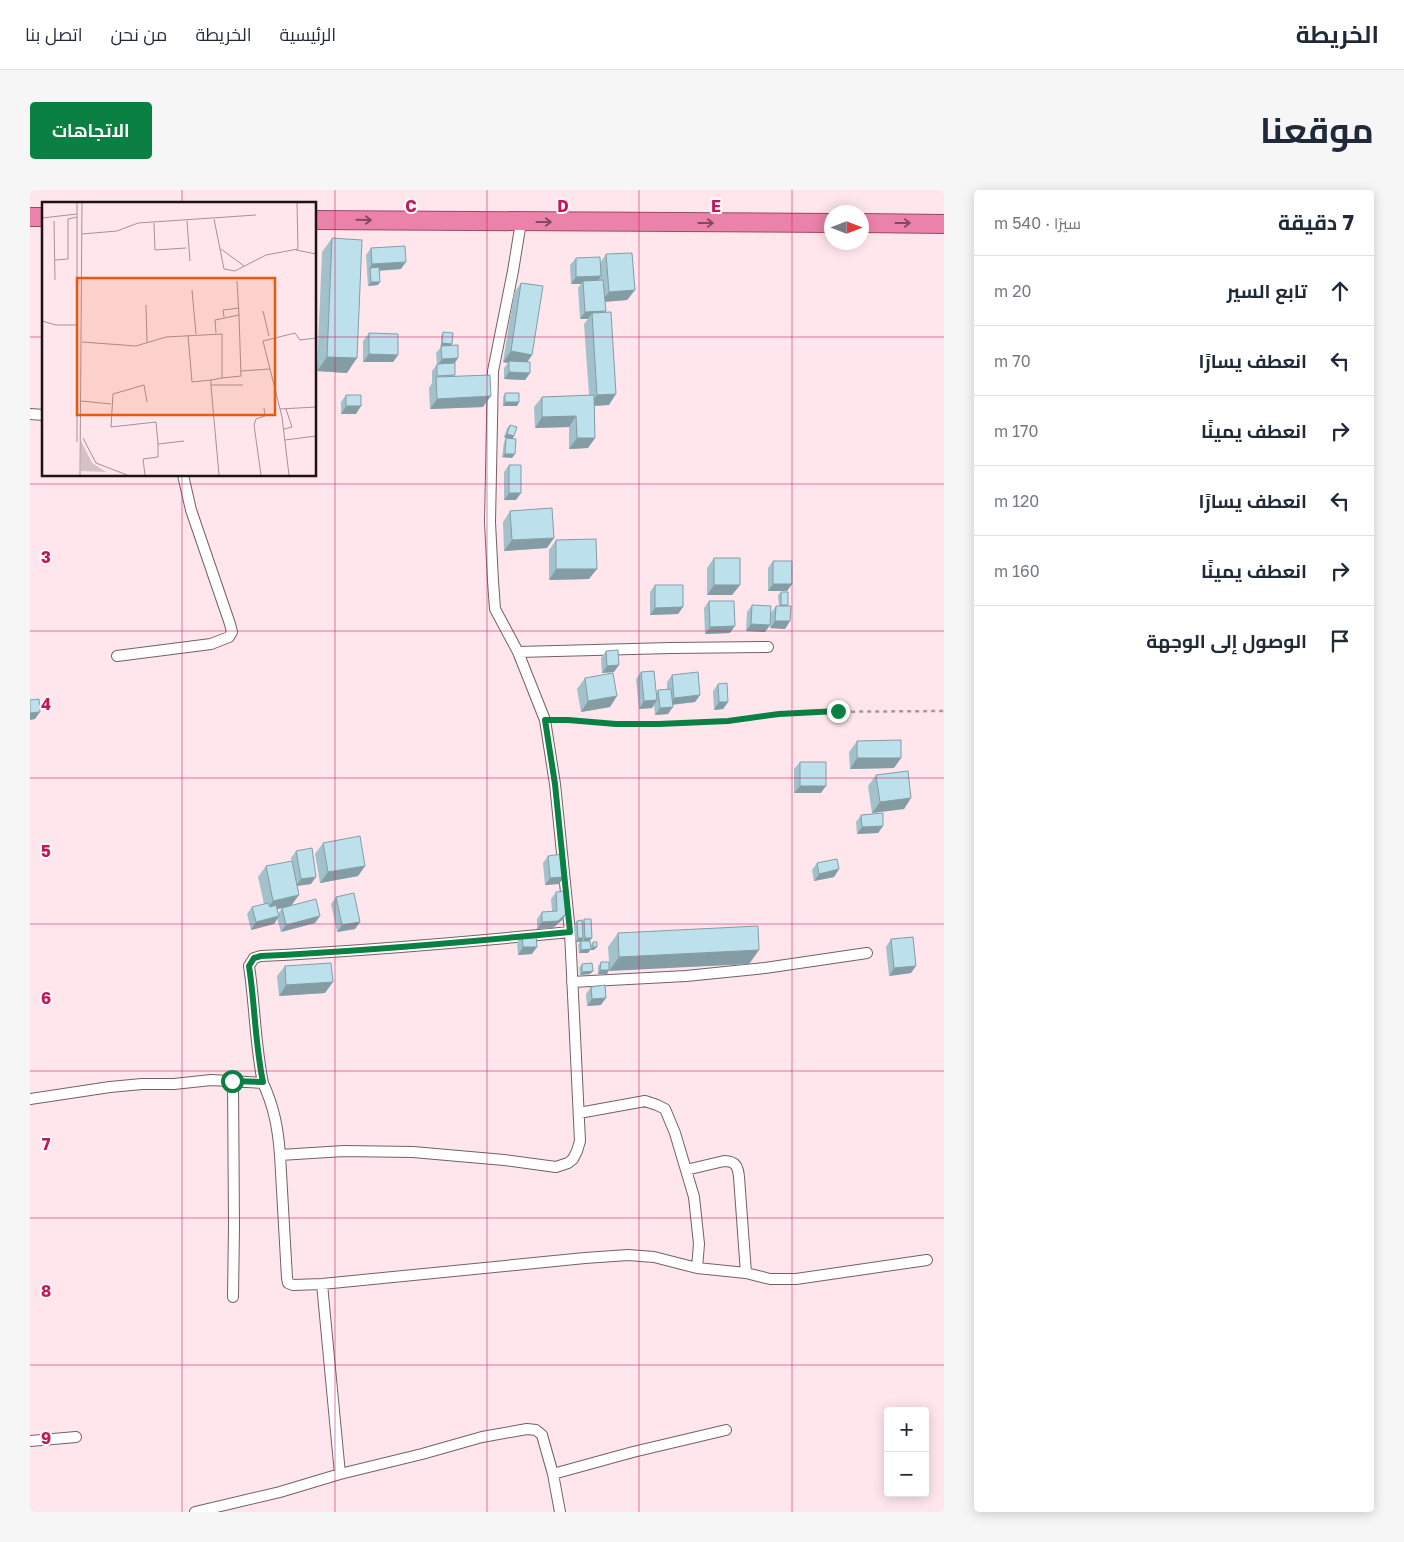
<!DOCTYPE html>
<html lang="ar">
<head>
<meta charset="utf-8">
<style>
  :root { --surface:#fff; --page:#f6f6f7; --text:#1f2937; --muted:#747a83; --line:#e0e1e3; --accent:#0b8043 }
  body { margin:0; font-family:"Golos Text",Cairo,sans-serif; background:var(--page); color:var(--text); direction:rtl }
  .controls { position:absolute; right:15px; bottom:15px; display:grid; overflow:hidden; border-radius:5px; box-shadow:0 2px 12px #0003 }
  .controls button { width:45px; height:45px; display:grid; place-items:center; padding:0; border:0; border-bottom:1px solid var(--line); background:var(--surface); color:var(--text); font:25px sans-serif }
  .compass { position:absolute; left:794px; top:15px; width:45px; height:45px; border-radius:50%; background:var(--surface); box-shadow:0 2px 12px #0003; rotate:90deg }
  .stop { position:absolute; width:15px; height:15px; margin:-11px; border:4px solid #0b8043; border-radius:50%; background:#fff }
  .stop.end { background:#0b8043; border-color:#fff; box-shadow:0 1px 5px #0008 }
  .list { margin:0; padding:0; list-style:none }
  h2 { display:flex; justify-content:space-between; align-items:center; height:65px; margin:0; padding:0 20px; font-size:21px }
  h2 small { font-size:16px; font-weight:400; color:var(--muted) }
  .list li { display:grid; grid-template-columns:32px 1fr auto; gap:15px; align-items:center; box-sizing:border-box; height:70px; padding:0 20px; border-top:1px solid var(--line) }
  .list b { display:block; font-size:19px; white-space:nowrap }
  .list em { font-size:16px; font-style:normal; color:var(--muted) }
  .icon { flex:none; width:28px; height:28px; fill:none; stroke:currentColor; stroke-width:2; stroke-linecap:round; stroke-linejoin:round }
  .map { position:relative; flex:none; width:914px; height:1322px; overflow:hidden; direction:ltr; border-radius:5px }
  header { display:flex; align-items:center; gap:30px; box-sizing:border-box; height:70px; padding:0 25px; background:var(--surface); border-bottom:1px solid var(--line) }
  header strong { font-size:24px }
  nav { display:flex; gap:28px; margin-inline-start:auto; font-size:18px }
  .intro { display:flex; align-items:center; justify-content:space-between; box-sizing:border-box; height:120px; padding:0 30px }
  h1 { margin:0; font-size:35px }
  .button { padding:12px 22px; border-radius:5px; background:var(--accent); color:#fff; font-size:18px; font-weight:700 }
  main { display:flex; gap:30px; padding:0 30px }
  aside { flex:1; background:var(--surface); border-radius:5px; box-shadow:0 2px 12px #0003 }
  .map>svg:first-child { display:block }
</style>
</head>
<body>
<header>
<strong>الخريطة</strong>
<nav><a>الرئيسية</a><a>الخريطة</a><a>من نحن</a><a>اتصل بنا</a></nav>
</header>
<div class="intro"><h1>موقعنا</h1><a class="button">الاتجاهات</a></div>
<main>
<aside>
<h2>7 دقيقة<small>سيرًا · 540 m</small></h2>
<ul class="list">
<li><svg class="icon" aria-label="ahead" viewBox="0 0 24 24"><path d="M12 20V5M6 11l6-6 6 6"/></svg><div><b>تابع السير</b></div><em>20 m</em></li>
<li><svg class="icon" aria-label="left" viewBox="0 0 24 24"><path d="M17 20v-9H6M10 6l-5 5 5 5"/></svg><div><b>انعطف يسارًا</b></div><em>70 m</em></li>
<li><svg class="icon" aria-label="right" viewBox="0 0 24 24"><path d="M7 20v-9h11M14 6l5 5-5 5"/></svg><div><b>انعطف يمينًا</b></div><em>170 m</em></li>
<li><svg class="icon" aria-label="left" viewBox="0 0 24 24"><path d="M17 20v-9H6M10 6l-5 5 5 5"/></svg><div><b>انعطف يسارًا</b></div><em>120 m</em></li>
<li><svg class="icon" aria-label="right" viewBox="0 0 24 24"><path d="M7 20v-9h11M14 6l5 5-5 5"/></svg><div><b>انعطف يمينًا</b></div><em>160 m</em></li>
<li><svg class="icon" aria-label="arrive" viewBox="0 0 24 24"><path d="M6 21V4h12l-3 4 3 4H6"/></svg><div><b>الوصول إلى الوجهة</b></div></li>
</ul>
</aside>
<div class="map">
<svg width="914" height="1322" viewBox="0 0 914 1322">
  <rect width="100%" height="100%" fill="#ffe6ed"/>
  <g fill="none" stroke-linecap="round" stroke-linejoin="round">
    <!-- minor casing -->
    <g stroke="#756066" stroke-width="12">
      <path id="minor" d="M0 224 14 225
        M488 462 640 458 738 457
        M87 466 181 454 199 447 202 442 200 434 161 320 153 285
        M542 792 656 786 735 778 837 763
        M203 891 204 1037 203 1107
        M233 893C225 854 225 815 219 776L224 768 231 766C334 761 437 752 540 742
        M0 909 80 897 112 894H144L181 890 233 893C244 917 248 938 250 965L314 961 383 962 474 970 526 977 538 973 543 969 547 961 550 951 540 742 525 594 515 530 488 462 465 419 463 391 460 332 463 181 483 81 491 32
        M250 965 257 1088 258 1093 263 1095 292 1094 555 1068 598 1065 624 1067 667 1078 669 1054 664 1007 645 943 635 919 627 915 615 911 549 923
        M656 980 694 971C706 971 708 977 709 987L716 1083
        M667 1078 716 1083 740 1089H766L897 1070
        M292 1094 310 1284
        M0 1251 46 1247
        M523 1284 603 1262 696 1240
        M165 1322 250 1302 310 1284 392 1264 452 1247 497 1239 506 1240 512 1245 523 1284 530 1322"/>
    </g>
    <!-- trunk casing -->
    <g stroke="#9e4768" stroke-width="20">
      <path id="trunk" d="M0 27H14
        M285 30 802 33
        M832 33 914 34"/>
    </g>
    <!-- path -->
    <path stroke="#a9979c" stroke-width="2.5" stroke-dasharray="4 4" stroke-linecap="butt" d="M526 530 586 534H629L698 531 749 523 775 522 914 521"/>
    <!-- minor -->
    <use href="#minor" stroke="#fff" stroke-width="10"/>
    <!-- trunk -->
    <use href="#trunk" stroke="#ea82aa" stroke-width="18"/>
  </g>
  <!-- wall -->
  <path fill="#a2c1cb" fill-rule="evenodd" d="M302 48 317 183 287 181 292 62Z
    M341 58 371 79 349 81 348 95 338 96 336 65Z
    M576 64 605 100 597 110 575 112 576 121 574 123 579 215 565 216V248L558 258 539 259V237L505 238 504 217 512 207 559 205 554 134 558 129H550L548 98 551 94H541L540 75 546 68 570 73Z
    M491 93 502 165 497 172 500 183 495 190 474 189V178L478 173 473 172 484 103Z
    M413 142 421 155 425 173V185L424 186 453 217 400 219 399 198 402 193V181L407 174 406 163 411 157V146Z
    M339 143 368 165 363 172H333V151Z
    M475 203 489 212 487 216H473V207Z
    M316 205 326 224H311V212Z
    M480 235 484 246 482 249V268L472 267 474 252 476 248 478 249 474 247 477 238Z
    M479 275 486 310H474V282Z
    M480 321 517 358 474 361 473 332Z
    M526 350 559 389 519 390V360Z
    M684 368 710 395 702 405H677V378Z
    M743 371 762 394 757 401H738V378Z
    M625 395 653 417 648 424 620 425V402Z
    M751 402 758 415 760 431 755 439 740 438 741 423 746 416H749L748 405Z
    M679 411 700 443 675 444 674 418Z
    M722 415 740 435 735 442 716 441 717 422Z
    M576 461 584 482 572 483 571 468Z
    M611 482 626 503 628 500 637 499V492L642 485 670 505 665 512 642 515 638 524 625 525 624 515 622 518 609 519 606 489Z
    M555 488 587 506 580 517 551 522 547 499Z
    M688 494 698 512 693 519 684 520 683 501Z
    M827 551 871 568 864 578 820 579 819 562Z
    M770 572 791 603H764V579Z
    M846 585 881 608 874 619 842 623 838 596Z
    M831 625 853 636 848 643 827 644 826 632Z
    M293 653 335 676 328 686 290 693 285 664Z
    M266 661 281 694 267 696 261 716 285 733 251 742 247 728 244 734 221 740 217 724 222 717 234 714 228 687 236 676H262L261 668ZM255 717 252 718 248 724 247 719Z
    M518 666 534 687 529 694 515 695 513 673Z
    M787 673 809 679 804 687 784 691 782 680Z
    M526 702 537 723 532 730 523 738 507 739V729L512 722 522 721 521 709Z
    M306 707 330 732 325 739 307 742 301 714Z
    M554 729 562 748 560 751 561 755 563 752 564 760H560L558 763H549L548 755 550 752H545L544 734 547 731 552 732Z
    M588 743 729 760 719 774 579 780 577 784H568V776L571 772H579L578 757Z
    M492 745 502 764 488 765 487 752Z
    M861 749 881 783 859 786 856 757Z
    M552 774 563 781 560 784 550 785 549 778Z
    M255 776 295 803 249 806 247 786Z
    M561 797 571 815 557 816 556 804Z"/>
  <!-- shaded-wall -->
  <path fill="#849da5" d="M376 72 371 79 340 81V78L337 82 342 74Z
    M571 86 566 93 553 91 551 94H541L546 87Z
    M341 92H350L348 95 338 96Z
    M605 100 597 110 571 112 579 102Z
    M576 121 570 128 562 123 558 129H550L555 122Z
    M412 153 422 154 420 158 411 156 410 157Z
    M481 161 502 165 495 175 479 171 478 173 473 172Z
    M339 164 368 165 363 172H333Z
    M297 167 327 168 317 183 287 181Z
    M428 168 423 176H407L412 169Z
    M479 182 500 183 495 190 474 189Z
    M586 204 579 215 559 216 567 205Z
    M461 206 453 217 400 219 407 209Z
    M475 212H489L487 216H473Z
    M316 216H331L326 224H311Z
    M546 226 539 237 505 238 512 227Z
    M477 244 484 246 482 250 474 247Z
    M547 248H565L558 258 539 259Z
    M475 264H485L482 268 472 267Z
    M479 303H491L486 310H474Z
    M524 348 517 358 474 361 482 350Z
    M526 379H567L559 389 519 390Z
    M743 394H762L757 401H738Z
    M684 395H710L702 405H677Z
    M653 417 648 424 620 425 625 418Z
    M745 431H760L755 439 740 438Z
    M721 434 740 435 735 442 716 441Z
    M705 436 700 443 675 444 680 437Z
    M589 475 584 482 572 483 577 476Z
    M670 505 665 512 639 515 644 508Z
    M587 506 580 517 551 522 558 511Z
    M627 510 622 518 609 519 614 511Z
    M689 512H698L693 519 684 520Z
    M643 517 638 524 625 525 630 518Z
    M10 522 5 529 0 530V523Z
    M827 568H871L864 578 820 579Z
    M770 596H796L791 603H764Z
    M881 608 874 619 842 623 850 612Z
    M853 636 848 643 827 644 832 637Z
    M335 676 328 686 290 693 298 682Z
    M809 679 804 687 784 691 789 684Z
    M286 687 281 694 266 696 271 689Z
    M534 687 529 694 515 695 520 688Z
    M269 705 261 716 235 722 243 711Z
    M537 723 532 730 523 738 507 739 512 732Z
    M249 726 244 734 221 740 226 732Z
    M290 726 285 733 251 742 256 735Z
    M330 732 325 739 307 742 312 735Z
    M548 748H553L551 752H545Z
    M555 748H562L559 751 552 752Z
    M493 757H507L502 764 488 765Z
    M563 757H567L564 760H560Z
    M561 759 558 763H549L551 760Z
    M729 760 719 774 579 781 589 767Z
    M886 776 881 783 859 786 864 778Z
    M570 780H579L577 784H568Z
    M563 781 560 784 550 785 552 782Z
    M303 792 295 803 249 806 256 795Z
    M576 808 571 815 557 816 562 809Z"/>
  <!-- building -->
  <path fill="#bce0ec" stroke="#849da5" d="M302 48 332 50 327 168 297 167Z
    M375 56 376 72 342 74 341 58Z
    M602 63 605 100 579 102 576 64Z
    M570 67 571 86 546 87V68Z
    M349 77 350 92H341L340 78Z
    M573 90 576 121 555 122 553 91Z
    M491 93 513 96 502 165 481 161Z
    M581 122 586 204 567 205 562 123Z
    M413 142 423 143 422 154 412 153Z
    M339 143 368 144V165L339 164Z
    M428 155V168L412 169 411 156Z
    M479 171 500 172V183L479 182Z
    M425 173V185L407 186V174Z
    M460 185 461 206 407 209 406 187Z
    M475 203H489V212H475Z
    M316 205H331V216H316Z
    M564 205 565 248H547L546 226 512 227V207Z
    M480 235 487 237 484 246 477 244Z
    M476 248 486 249 485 264H475Z
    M479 275H491V303H479Z
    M522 318 524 348 482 350 480 321Z
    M566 349 567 379H526V350Z
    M684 368H710V395H684Z
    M743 371H762V394H743Z
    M625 395H653V417L625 418Z
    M751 402H758V415H751Z
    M679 411H704L705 436 680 437Z
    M722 415 741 416 740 435 721 434Z
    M746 416H761L760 431H745Z
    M588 460 589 475 577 476 576 461Z
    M624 481 627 510 614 511 611 482Z
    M668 482 670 505 644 508 642 485Z
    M583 483 587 506 558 511 555 488Z
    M697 493 698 512H689L688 494Z
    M641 499 643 517 630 518 628 500Z
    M9 509 10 522 0 523V510Z
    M871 550V568H827V551Z
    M770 572H796V596H770Z
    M878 581 881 608 850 612 846 585Z
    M853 623V636L832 637 831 625Z
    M330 646 335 676 298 682 293 653Z
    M282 658 286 687 271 689 266 661Z
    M532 664 534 687 520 688 518 666Z
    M807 669 809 679 789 684 787 673Z
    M262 671 269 705 243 711 236 676Z
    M535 701 537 723 528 731 512 732V722L527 721 526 702Z
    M324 703 330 732 312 735 306 707Z
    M286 709 290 726 256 735 252 718Z
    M238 713 240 717 246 715 249 726 226 732 222 717Z
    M554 729H561L562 748H555Z
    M552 730 553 748H548L547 731Z
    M728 736 729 760 589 767 588 743Z
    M506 744 507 757H493L492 745Z
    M883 747 886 776 864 778 861 749Z
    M551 751H560L561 759 551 760Z
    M563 752H567V757H563Z
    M571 772H579V780H570Z
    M301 773 303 792 256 795 255 776Z
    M562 773 563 781 552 782V774Z
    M575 795 576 808 562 809 561 797Z"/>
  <!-- one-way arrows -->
  <defs><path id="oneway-shaft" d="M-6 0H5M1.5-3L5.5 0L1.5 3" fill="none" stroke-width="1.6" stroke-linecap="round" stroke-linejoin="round" transform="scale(1.25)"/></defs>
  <g stroke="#824a60">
    <use href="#oneway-shaft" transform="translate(334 30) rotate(1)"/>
    <use href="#oneway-shaft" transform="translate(514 32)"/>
    <use href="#oneway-shaft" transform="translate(676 33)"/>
    <use href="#oneway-shaft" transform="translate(873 33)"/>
  </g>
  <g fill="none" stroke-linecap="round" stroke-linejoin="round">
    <!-- route -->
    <path stroke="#0b8043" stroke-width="6" d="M202 891 233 892C225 854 225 815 219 776L224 768 231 766C334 761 437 752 540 742L525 594 515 530H538L586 534H629L698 531 749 524 808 521"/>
  </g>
  <!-- grid -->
  <path fill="none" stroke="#c2185b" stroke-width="1" stroke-opacity="0.55" d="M152 0V14M305 0V1322M457 0V1322M609 0V1322M762 0V1322M0 147H14M285 147H914M152 285V1322M0 294H914M0 441H914M0 588H914M0 734H914M0 881H914M0 1028H914M0 1175H914"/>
  <!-- overview -->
  <g transform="translate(12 12)">
    <rect width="274" height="274" fill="#ffe6ed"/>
    <path d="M39 239 50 261 64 270 39 269Z" fill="#d6c1c6"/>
    <path fill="none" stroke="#a49297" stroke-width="1" d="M35 1V240M0 16 35 12M172 17 182 67 193 69 224 53 256 47 255 1M12 19 13 78M145 19 148 59M112 21 113 48 144 46M40 32 75 29 96 21 214 13M179 47 202 64M254 48 274 52M13 58 26 57V17L35 15M195 79 197 113M150 88 154 132M104 103 105 140M221 109 227 134M182 115 181 108 197 106M0 119 14 123H35M174 131 173 118 197 113 199 174 180 176M146 133 150 180 169 178M40 140 94 144 124 135 180 132V176L169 178V184L177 273M199 169 228 167M169 183H201M39 199 69 202M105 200 102 183 71 192 69 225 114 220 116 242 142 239M238 207 274 205M242 227 250 225 244 207M41 236 54 261 85 273M243 238 274 234M38 273 40 1M103 273 101 257 116 255V242M219 273 212 223 214 217 223 214 222 206M247 273 240 215 221 139 253 131 258 138 274 136"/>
    <path fill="#e8590c" fill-opacity="0.15" stroke="#e8590c" stroke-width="2.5" d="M35 76H233V213H35Z"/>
    <rect width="274" height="274" fill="none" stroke="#1b1315" stroke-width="2.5"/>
  </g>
  <g font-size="16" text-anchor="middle" font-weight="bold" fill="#c2185b" stroke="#fef9fb" stroke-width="4" stroke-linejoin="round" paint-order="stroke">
    <text x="381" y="22">C</text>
    <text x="533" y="22">D</text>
    <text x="686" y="22">E</text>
    <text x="16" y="373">3</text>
    <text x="16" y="520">4</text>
    <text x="16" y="667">5</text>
    <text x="16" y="814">6</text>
    <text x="16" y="960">7</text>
    <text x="16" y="1107">8</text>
    <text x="16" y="1254">9</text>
  </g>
</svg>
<div class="controls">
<button>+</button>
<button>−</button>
</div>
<svg class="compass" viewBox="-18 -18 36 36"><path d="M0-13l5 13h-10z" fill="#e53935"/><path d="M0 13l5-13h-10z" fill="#747a83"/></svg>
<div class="stop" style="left:202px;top:891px"></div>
<div class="stop end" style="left:808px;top:521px"></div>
</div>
</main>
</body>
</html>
